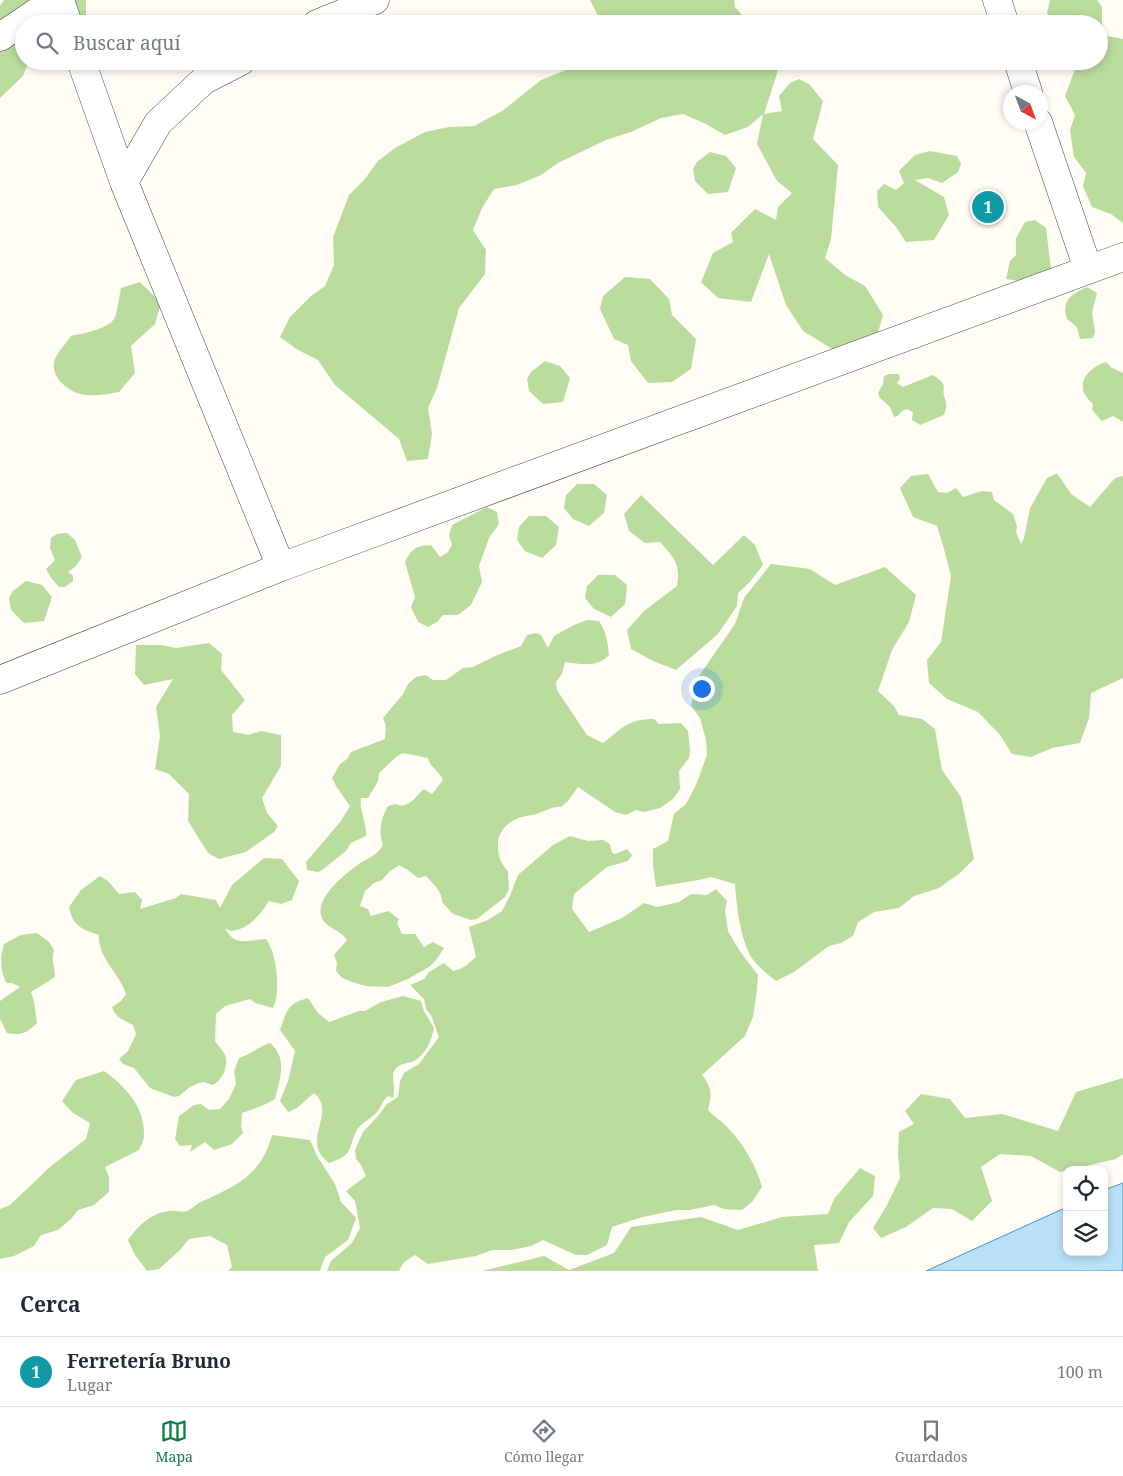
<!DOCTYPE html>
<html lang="es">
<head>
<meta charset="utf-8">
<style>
  :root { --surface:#fff; --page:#f6f6f7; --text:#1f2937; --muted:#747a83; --line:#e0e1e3; --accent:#0b8043 }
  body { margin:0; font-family:"Noto Serif",serif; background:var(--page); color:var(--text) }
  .controls { position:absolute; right:15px; bottom:15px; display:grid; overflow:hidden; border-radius:10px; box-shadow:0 2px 8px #0003 }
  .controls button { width:45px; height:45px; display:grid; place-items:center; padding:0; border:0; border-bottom:1px solid var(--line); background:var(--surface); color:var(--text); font:25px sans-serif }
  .compass { position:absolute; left:1003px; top:85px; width:45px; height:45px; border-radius:50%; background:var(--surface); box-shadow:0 2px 8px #0003; rotate:139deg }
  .you { position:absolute; left:701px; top:688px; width:18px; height:18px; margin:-12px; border:4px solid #fff; border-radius:50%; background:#1a73e8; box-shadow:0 0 0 8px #1a73e833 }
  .badge { display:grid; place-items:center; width:32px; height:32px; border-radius:50%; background:var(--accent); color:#fff; font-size:16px; font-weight:700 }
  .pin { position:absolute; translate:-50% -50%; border:2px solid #fff; box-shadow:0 1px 5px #0006 }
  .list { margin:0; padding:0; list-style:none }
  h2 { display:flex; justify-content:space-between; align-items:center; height:65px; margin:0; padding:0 20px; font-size:21px }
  h2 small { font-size:16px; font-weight:400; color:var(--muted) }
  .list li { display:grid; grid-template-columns:32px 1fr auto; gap:15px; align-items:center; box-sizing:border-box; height:70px; padding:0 20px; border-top:1px solid var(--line) }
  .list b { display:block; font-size:19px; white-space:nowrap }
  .list p { margin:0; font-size:16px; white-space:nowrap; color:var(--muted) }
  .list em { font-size:16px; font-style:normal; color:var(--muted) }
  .icon { flex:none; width:28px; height:28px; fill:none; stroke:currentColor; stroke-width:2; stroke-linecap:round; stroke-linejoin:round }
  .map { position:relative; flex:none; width:1123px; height:1271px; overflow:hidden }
  .search { position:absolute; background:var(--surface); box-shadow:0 2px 8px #0003; left:15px; right:15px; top:15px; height:55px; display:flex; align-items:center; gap:12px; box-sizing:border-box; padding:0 18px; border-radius:28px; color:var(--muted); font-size:19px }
  .sheet { height:135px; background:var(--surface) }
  nav { display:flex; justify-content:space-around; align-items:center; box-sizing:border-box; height:70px; border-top:1px solid var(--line); background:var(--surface); font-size:14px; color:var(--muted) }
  nav a { display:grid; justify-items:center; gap:2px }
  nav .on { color:var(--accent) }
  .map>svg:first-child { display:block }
</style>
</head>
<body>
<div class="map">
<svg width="1123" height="1271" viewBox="0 0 1123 1271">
  <rect width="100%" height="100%" fill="#fffdf5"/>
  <!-- forest -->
  <path fill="#b9dc9c" d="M4 0H86V22L85 24H24V61H29L23 76 0 98V6Z
    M590 0H734L735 7 750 24H602Z
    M1050 0H1097L1102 7V35L1123 39V223L1111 214 1092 207 1083 186 1086 173 1074 157 1070 130 1075 115 1065 96 1078 61H1099V24H1058L1047 13Z
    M589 61H776L779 67 764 114 782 111 779 96 790 83 799 79 809 84 823 101 813 139 838 165 831 239 825 258 845 275 865 286 883 315 875 343 834 350 803 331 786 305 769 254 751 302 718 298 701 282 713 253 733 242 731 233 755 209 776 220 778 207 792 193 777 181 757 144 763 114 748 127 725 135 704 123 683 114 661 118 631 132 606 140 558 163 541 175 517 185 494 189 482 208 473 230 486 250 485 274 459 308 437 388 428 408 432 434 428 459 407 461 399 439 335 385 318 360 298 350 280 337 290 317 311 296 325 286 334 265 333 237 349 195 364 180 378 161 395 148 425 132 449 127 474 126 502 111 541 80Z
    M930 151 957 156 961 164 958 172 942 183 928 178 915 180 944 197 949 215 934 240 906 242 896 227 878 207 877 191 884 184 896 190 904 183 899 171 915 155Z
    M710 152 726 156 736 168 728 192 708 194 695 181 693 169 697 162Z
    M1035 220 1046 228 1051 269 1025 282 1006 279 1010 261 1016 255V238L1025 222Z
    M625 277 650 279 669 299 672 315 696 339 691 369 672 382 648 383 631 361 628 345 614 339 600 309 603 296Z
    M140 282 161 303 155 324 131 346 135 373 119 392C107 394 92 397 80 394 66 390 49 375 55 359 58 351 66 344 71 336 81 334 108 329 114 319 118 311 119 297 121 288Z
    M1087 287 1097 293 1092 313 1095 332 1093 338 1080 339 1077 327 1067 319C1061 300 1071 295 1087 287Z
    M545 361 560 366 570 378 563 402 543 404 529 391 527 379 531 372Z
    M1106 362 1112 368 1123 373V422L1113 416 1102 421 1092 410 1093 404C1089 400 1084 395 1083 390 1081 375 1094 366 1106 362Z
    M890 374H899L900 379 897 383 903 387 933 375 942 382 944 386C941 399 950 399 944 415L920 425 912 420 913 412 906 409 901 412 898 416 894 417 890 407 880 398 878 393 883 384 884 376Z
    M1057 473 1071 494 1090 507 1115 478 1123 476V678L1091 693 1089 718 1080 743 1052 748 1031 757 1012 754 1000 735 978 712 947 699 929 683 927 660 941 642 951 576 944 549 937 526 913 517 900 488 911 476 928 474 938 492 947 493 956 488 963 497 982 491 992 492 994 500 1013 514 1017 527 1016 532 1021 544 1024 538 1030 508 1047 478Z
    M577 484H594L607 495 604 513 589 526 573 519 564 508 566 495Z
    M641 495 713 565 744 535 755 545 763 565 749 583 738 593 737 606 718 634 676 670 653 661 631 649 627 630 644 611 677 586C681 564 674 558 660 542L645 543 629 531 624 514Z
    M487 507 497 512 499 524 489 538 479 566 482 582 471 605 458 615H443L437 622 428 627 418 622 411 607 415 597 405 562C412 548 416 546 431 545L440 557 448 552 452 545 449 535 452 525Z
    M529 516H546L559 527 556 545 542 558 525 551 517 540 519 527Z
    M67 533 75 540 82 557 75 567 68 572 73 576V581L65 587H59L51 578 46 569 55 560 50 548 51 538 57 534Z
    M771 564 810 569 835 585 885 567 916 595 909 622 892 650 878 691 894 706 899 715 922 719 935 729 942 770 961 797 974 859 960 873 939 888 914 896 899 908 874 912 858 922 853 936 841 943 829 946 794 972 776 981C766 973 754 964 749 953 739 932 737 907 735 884L711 877 699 880 656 887 653 865V849L668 841 674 814 686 804 696 785 707 755 706 740 700 718 691 706 697 679 735 624 744 598Z
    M598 575H615L627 585 625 604 611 617 594 609 585 598 587 586Z
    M26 581 42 585 52 597 44 621 24 623 11 610 9 598 13 591Z
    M587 620 599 621C606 631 608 643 609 655 597 668 581 664 565 662L562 674 556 682 557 690 587 735 603 743C623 728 627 719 654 719L659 724 681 723 688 731 690 750 689 758 679 771 680 789 673 799 660 808 644 812 636 810 626 815 615 812 578 787 568 801 561 807C553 806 546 811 539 813 532 816 526 815 519 818 507 822 497 833 498 846 498 856 501 864 508 871L509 889 505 897 477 919 471 920 453 914 442 902C443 892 432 883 426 876L418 878 408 870 399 865 389 872 382 880 374 883 365 891 360 906 368 909 371 916 388 911 399 919 397 923 402 934H415L424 947 433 942 444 948 436 960 429 967 408 979 388 987 366 986 352 982 342 978 336 971 337 963 334 955 347 940C341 930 326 928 322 918 313 899 346 873 359 864 368 858 378 855 383 845 378 832 381 818 388 806L396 804C408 810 415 797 424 789L432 794 443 780C439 771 430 767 428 758L403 753 396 757 379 773 378 781 368 798H361C359 812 367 823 366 836L351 843 346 851 322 870 318 872 307 870 306 862 341 821 350 806 336 786 332 778 340 764 347 759 351 752 385 739 386 726 383 718 403 694 408 684 416 677 426 675 433 680H446L463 668 473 667 495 656 521 646 527 635 536 633 541 635 548 648 554 636 574 625Z
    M209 643 222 654 221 670 245 700 232 715 233 732 248 735 261 731 281 735V766L262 798 267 813 278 826 274 832 246 852 219 859 208 853 188 821 189 794 169 774 155 769 160 736 156 707 173 679 144 685 135 674 136 645H161L176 648Z
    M570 836 588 841 603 840 610 844 612 853 615 854 627 849 632 855 628 861 607 867 574 894 572 909 589 932 622 918 644 903 657 907 679 902 691 894 707 895 716 889 727 901 725 911 728 931 739 950 758 975 757 990 753 1017 745 1036 702 1075C712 1088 712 1093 708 1110 714 1117 722 1121 728 1128 744 1145 756 1165 762 1187L752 1202 742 1210 724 1209 714 1205 690 1210H676L639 1218 612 1227 607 1245 587 1255H576L543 1240 531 1246 511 1250H492L476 1256 428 1264 415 1255 404 1262 399 1271H327L331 1261 352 1243 360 1228 355 1201 346 1191 366 1176 361 1165 356 1159 355 1150 363 1132 378 1116 387 1104 398 1097 400 1081 404 1073 419 1064 439 1037 431 1015 426 1009 424 999 410 985 424 979 429 972 444 963 453 971C463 969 468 964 476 957L469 927 488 920 502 911 510 896 518 875 553 845Z
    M264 858 282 859 299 881 292 900 281 904 269 901C259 916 249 929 231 931L225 928C234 947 248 940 266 939 277 953 281 992 273 1008L255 1003 250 999 225 1006 216 1014 215 1041C218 1046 225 1052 226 1058 228 1068 221 1082 212 1085L204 1082 199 1083 190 1087 179 1096 174 1097 150 1088 134 1068 123 1064 119 1059 128 1051 136 1034 133 1025C124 1020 115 1018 112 1007L121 1001 126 994C120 974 97 957 99 935 82 929 73 927 69 907L81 890 100 876 108 881 119 894 135 892 142 900 140 909 176 898 181 894 216 900 220 908 232 885Z
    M37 933 49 942 54 950C51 963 55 964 55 977L31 992 34 1001 37 1023C27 1033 21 1036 7 1033L0 1019V1001L20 987 12 983H7C0 973 0 957 4 944L21 935Z
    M403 996 421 1001 424 1011 434 1028C432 1039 426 1055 414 1061 407 1064 398 1063 394 1071 391 1078 396 1089 393 1098L388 1096C382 1101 382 1106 377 1112 372 1118 361 1123 357 1130 347 1150 354 1155 329 1163 299 1141 338 1113 314 1093L297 1108 288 1112 280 1101 288 1081 295 1051 280 1030C287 1010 287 1004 308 998L318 1013 329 1022 359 1011H365L381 1002Z
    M270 1043C288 1058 280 1079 275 1099 265 1106 254 1108 242 1113L241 1127 243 1133 232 1144 214 1150 205 1142 190 1152 192 1145 180 1146 175 1139 179 1116 194 1105 201 1104 209 1110 220 1109 229 1099 236 1084 234 1071 239 1058C251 1054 258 1047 270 1043Z
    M104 1071C125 1086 145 1107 144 1135 144 1140 141 1146 139 1150L105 1167 109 1177V1192L94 1205 78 1210 71 1219 58 1230 41 1235 34 1246 14 1256 0 1259V1209L10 1205 51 1166 86 1139 90 1123 73 1113 62 1101 76 1080Z
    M1123 1078V1154L1116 1159 1060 1172 1031 1156 1000 1154 981 1167 992 1201 972 1221 952 1209 933 1208 906 1227 881 1238 873 1228 886 1207 900 1178 898 1154 899 1132 914 1124 905 1111 921 1094 950 1099 965 1118 1002 1114 1058 1131 1076 1092Z
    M272 1135 310 1140 317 1156 335 1184 341 1202 356 1218 348 1240 325 1257 320 1271H228L232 1267 227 1245 210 1236 189 1239 180 1250 159 1269 147 1271 135 1255 128 1240C139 1225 152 1212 171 1211 176 1210 182 1213 187 1211 192 1209 197 1203 203 1201 238 1185 261 1175 272 1135Z
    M860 1168 875 1176 873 1196 849 1222 839 1243 814 1245 818 1271H482L544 1256 569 1270 614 1253 631 1227 701 1217 738 1230 782 1217 828 1214 834 1199Z"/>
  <!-- water -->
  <path fill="#b9e0f7" stroke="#3f96cf" d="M1123 1183V1271H926L1067 1207V1252H1104V1190Z"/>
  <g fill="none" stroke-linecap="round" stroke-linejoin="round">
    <!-- street casing -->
    <g stroke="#444" stroke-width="29">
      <path id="street" d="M60 0 68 24
        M997 0 1005 24
        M317 24 375 0
        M0 37 55 0
        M81 61 124 182 281 567
        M1018 61 1028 92
        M1038 122 1088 269
        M124 182 158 123 204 80 241 61
        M0 680 281 567 1123 257"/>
    </g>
    <!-- street -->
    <use href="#street" stroke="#fff" stroke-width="28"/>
  </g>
</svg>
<div class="controls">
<button><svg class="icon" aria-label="locate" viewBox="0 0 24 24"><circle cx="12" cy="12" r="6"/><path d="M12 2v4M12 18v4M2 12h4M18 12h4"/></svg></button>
<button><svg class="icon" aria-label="layers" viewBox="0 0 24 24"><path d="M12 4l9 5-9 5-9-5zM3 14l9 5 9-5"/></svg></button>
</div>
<svg class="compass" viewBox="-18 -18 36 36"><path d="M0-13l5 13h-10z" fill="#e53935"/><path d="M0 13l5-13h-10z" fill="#747a83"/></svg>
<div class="you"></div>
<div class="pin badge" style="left:988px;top:207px;background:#0f9aa8">1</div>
<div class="search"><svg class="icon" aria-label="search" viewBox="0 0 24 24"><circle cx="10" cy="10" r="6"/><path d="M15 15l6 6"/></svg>Buscar aquí</div>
</div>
<section class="sheet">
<h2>Cerca<small></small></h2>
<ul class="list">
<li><span class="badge" style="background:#0f9aa8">1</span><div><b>Ferretería Bruno</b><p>Lugar</p></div><em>100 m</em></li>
</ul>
</section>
<nav>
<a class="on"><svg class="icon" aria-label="map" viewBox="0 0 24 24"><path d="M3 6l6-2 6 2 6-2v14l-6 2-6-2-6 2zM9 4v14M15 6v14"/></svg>Mapa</a>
<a><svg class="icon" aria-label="directions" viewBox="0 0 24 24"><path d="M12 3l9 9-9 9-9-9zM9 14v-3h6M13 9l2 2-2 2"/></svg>Cómo llegar</a>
<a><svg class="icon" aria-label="saved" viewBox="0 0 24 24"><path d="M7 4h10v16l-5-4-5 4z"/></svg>Guardados</a>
</nav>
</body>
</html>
